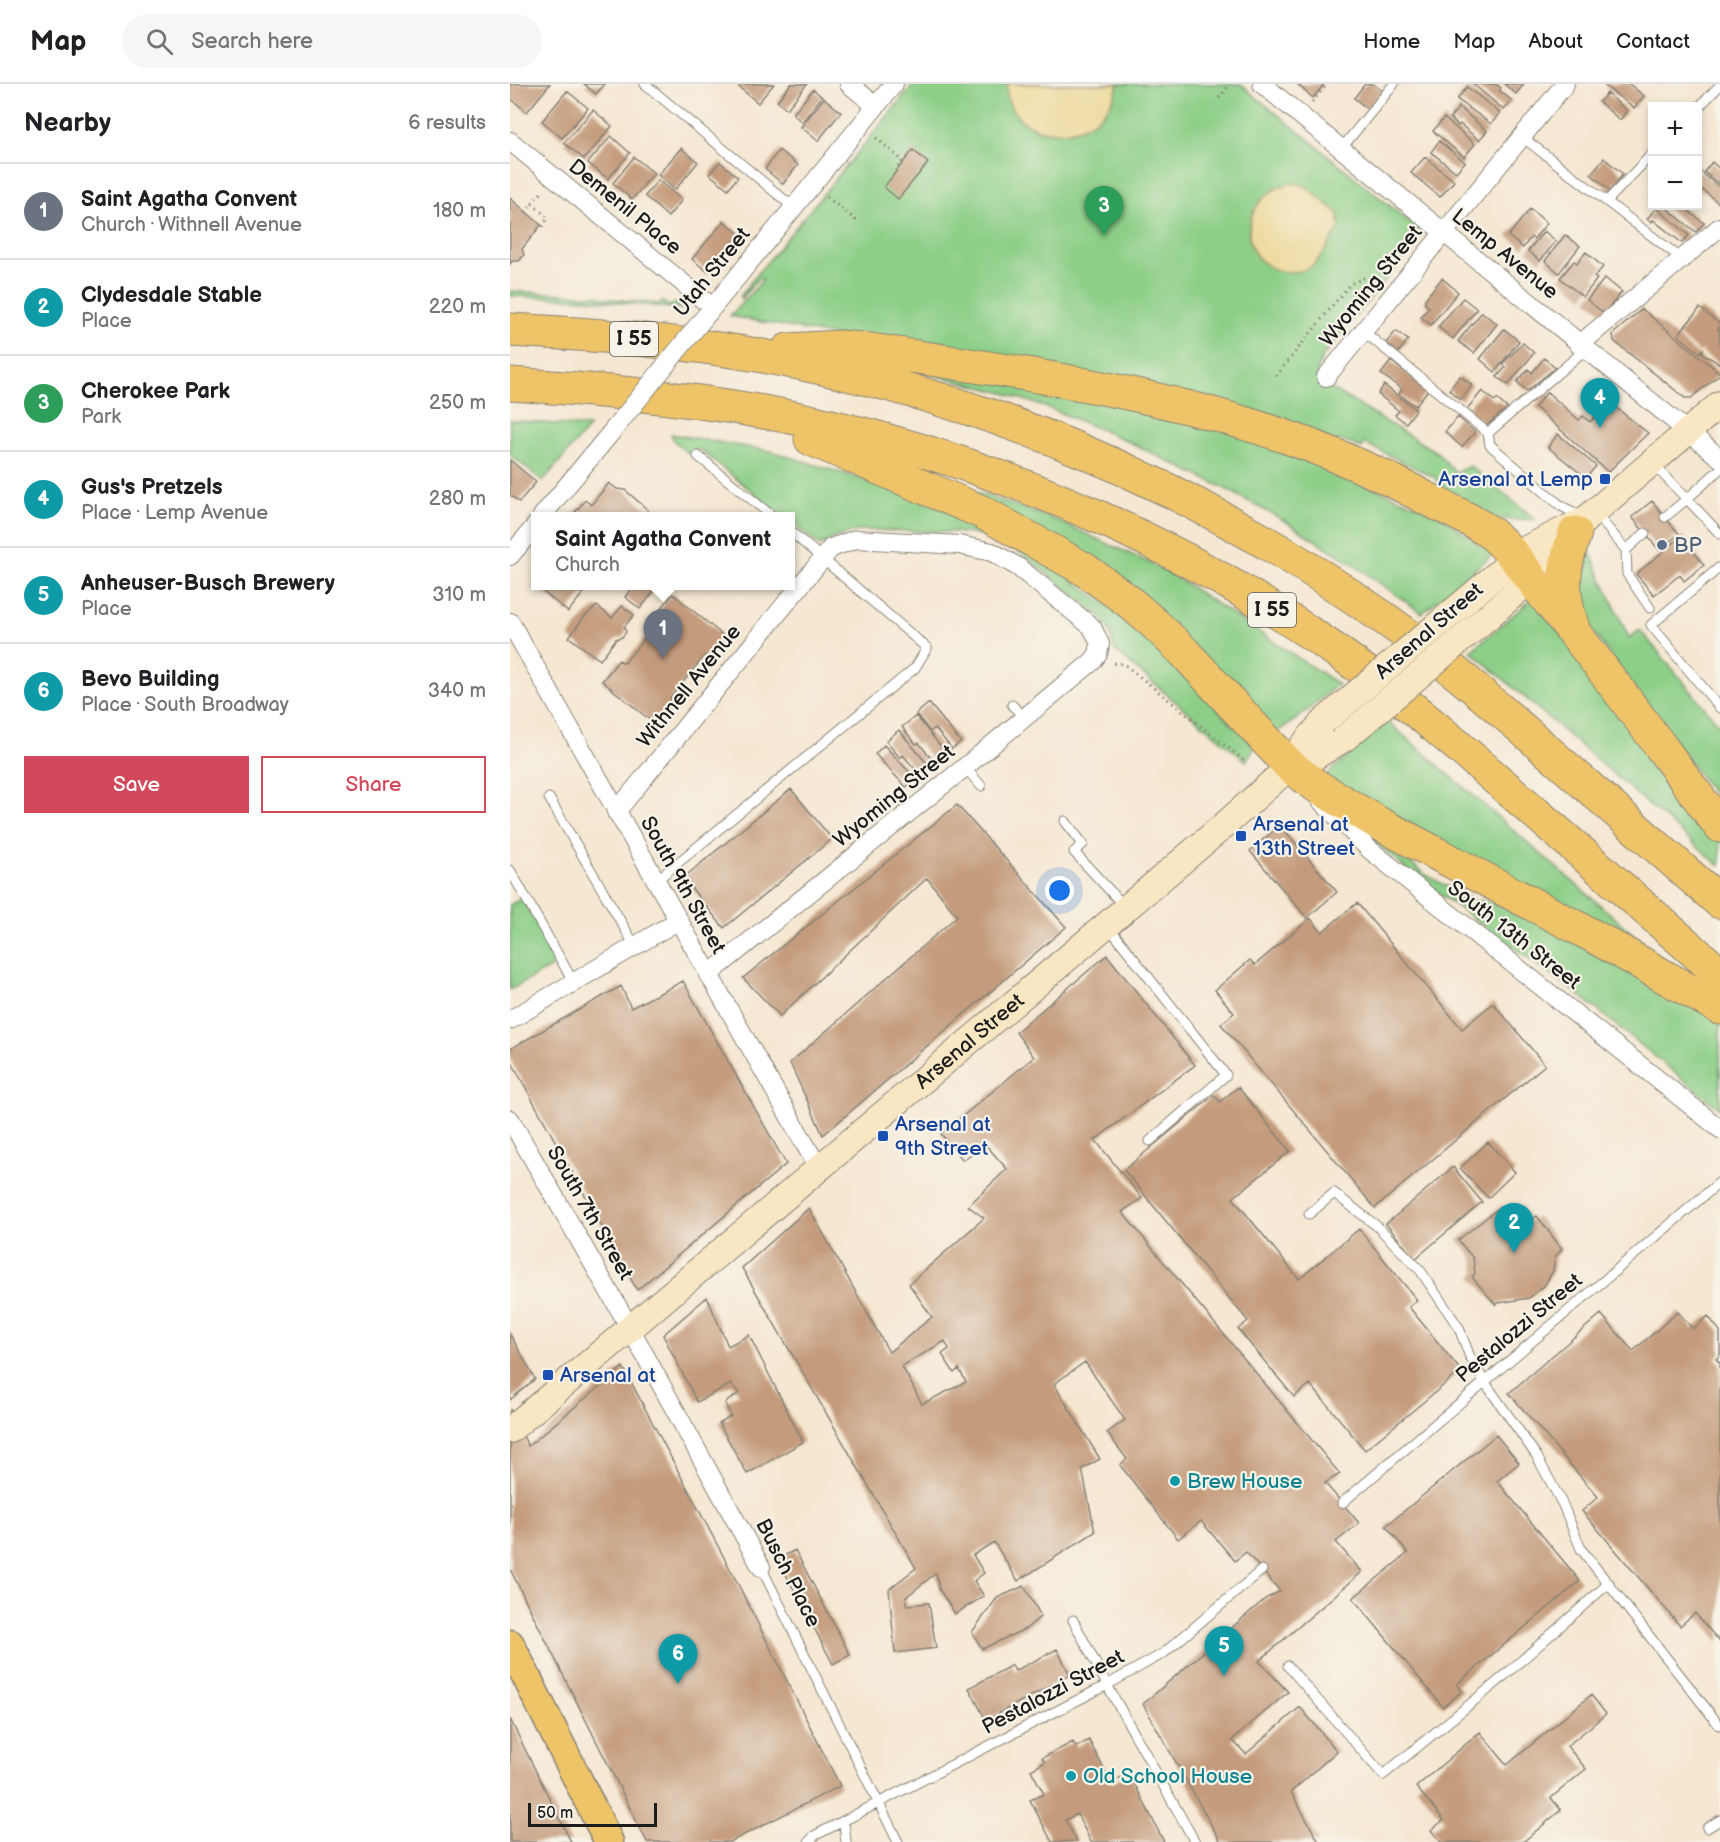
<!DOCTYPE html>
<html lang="en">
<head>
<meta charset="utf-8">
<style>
  :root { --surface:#fff; --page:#f6f6f6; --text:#202124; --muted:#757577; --line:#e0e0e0; --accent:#d1495b }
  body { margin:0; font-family:"Balsamiq Sans",sans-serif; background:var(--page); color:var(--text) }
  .controls { position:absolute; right:18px; top:18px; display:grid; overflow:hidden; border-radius:0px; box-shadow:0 3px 9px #0003 }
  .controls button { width:54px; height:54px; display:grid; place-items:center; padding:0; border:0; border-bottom:2px solid var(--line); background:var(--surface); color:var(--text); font:30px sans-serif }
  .scale { position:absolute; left:18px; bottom:15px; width:129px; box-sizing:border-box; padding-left:6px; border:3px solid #1c1c1c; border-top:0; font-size:16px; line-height:21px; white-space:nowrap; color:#1c1c1c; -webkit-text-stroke:4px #f7f3e8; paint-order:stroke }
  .you { position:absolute; left:550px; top:807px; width:21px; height:21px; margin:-15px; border:4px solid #fff; border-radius:50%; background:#1a73e8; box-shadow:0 0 0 9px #1a73e833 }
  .badge { display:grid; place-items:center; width:39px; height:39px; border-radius:50%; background:var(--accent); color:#fff; font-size:20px; font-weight:700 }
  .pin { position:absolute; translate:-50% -50px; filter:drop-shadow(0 2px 3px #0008) }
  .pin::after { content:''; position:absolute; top:32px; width:21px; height:18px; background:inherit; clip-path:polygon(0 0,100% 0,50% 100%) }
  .popup { position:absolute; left:21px; top:428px; width:264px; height:78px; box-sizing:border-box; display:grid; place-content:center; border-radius:0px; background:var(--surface); filter:drop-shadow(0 2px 4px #0005); font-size:20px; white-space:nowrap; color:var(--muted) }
  .popup b { font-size:22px; color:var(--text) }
  .popup::after { content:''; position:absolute; left:50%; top:100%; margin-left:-12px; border:12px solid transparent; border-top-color:var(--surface) }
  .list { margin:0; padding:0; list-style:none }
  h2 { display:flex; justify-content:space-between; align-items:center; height:78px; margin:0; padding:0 24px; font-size:26px }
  h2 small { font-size:20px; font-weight:400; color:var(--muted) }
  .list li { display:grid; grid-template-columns:39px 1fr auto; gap:18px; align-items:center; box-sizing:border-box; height:96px; padding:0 24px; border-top:2px solid var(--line) }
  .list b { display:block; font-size:22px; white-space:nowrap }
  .list p { margin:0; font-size:20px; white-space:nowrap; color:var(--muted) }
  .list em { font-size:20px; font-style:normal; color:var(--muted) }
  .actions { display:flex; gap:12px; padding:18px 24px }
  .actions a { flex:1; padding:14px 0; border:2px solid var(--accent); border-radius:0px; text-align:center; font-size:21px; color:var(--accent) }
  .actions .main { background:var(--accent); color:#fff }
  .icon { flex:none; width:33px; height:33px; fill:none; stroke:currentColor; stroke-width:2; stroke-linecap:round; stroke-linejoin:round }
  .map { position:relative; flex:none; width:1210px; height:1758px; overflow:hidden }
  header { display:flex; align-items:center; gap:36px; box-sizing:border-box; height:84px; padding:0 30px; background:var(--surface); border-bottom:2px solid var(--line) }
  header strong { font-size:28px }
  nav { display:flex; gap:33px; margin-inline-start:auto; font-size:21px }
  .search { width:420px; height:54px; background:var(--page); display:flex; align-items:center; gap:15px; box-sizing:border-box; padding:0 21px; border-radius:33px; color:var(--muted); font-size:22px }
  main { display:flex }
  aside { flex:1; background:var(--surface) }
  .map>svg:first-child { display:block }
</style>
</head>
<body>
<header>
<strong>Map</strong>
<div class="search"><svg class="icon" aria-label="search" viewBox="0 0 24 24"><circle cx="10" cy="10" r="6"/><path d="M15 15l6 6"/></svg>Search here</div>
<nav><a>Home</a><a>Map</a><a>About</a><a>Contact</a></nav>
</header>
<main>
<aside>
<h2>Nearby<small>6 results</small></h2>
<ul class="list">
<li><span class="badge" style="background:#6b7280">1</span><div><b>Saint Agatha Convent</b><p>Church · Withnell Avenue</p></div><em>180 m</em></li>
<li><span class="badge" style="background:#0f9aa8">2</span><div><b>Clydesdale Stable</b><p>Place</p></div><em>220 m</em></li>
<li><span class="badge" style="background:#2e9e5b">3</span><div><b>Cherokee Park</b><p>Park</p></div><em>250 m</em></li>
<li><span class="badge" style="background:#0f9aa8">4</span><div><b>Gus's Pretzels</b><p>Place · Lemp Avenue</p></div><em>280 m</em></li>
<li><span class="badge" style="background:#0f9aa8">5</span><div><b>Anheuser-Busch Brewery</b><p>Place</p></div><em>310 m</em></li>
<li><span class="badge" style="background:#0f9aa8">6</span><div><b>Bevo Building</b><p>Place · South Broadway</p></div><em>340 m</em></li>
</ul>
<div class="actions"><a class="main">Save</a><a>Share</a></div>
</aside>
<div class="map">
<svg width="1210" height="1758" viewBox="0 0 1210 1758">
  <rect width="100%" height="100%" fill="#f7f3e8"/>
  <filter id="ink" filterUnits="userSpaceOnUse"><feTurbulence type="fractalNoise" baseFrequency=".0167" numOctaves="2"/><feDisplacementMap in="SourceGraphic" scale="12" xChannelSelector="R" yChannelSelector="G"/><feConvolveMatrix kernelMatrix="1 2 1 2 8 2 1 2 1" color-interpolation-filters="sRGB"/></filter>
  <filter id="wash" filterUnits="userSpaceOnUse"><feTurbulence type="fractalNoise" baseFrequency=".008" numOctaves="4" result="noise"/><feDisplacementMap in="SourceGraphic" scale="24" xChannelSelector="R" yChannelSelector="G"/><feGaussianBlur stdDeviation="1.35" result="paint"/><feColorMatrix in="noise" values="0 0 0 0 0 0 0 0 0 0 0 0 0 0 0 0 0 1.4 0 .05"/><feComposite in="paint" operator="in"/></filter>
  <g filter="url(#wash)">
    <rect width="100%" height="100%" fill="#f5e7d1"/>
    <!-- green -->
    <path fill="#8dcf88" stroke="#547652" stroke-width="1.5" d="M404 0H730L907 144 910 150 907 158 813 272C809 281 804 289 810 298L928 369 945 388 960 382 1025 435 1003 436 979 433 936 407 924 393 854 359 852 364 835 358 421 270 220 232 253 196 248 195 231 215V212L244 194Z
      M0 207 90 212 92 214 150 220 152 217 159 222 166 219 172 225 76 215 0 212Z
      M358 274 700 337 928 430 981 469V472L912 529 837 476 773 436 718 406 611 354 541 325 494 309Z
      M0 336 79 343 33 397 0 371Z
      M161 350 260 367 387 406 449 431 545 483 625 542 745 663 736 677 604 566C602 550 598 541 588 530L512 470 490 456 474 451 444 448 350 446 326 453 310 462 281 438 280 432H273L189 365 179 370 165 358Z
      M451 403 539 433 638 478 667 494 828 600 787 635 765 649Z
      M1078 464 1119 554 1130 546 1210 642V719L1071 532 1070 476Z
      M1023 514 1210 754V782L961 567Z
      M878 638 1179 898 815 692Z
      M853 747 886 766 914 790 967 819 970 816 1017 831 1210 933V1025L1069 911 897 786Z
      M12 814 49 879 0 906V821Z"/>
    <!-- sand -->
    <path fill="#eeda9e" stroke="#857b5d" stroke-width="1.5" d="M497 0H608C595 66 492 62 497 0Z
      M782 99 794 101 828 129 830 144C821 156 813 172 802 182 796 186 787 188 780 188 723 185 727 110 782 99Z"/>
    <g id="blocks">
      <!-- building -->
      <path fill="#c49b7b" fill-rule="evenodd" d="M0 0H40L17 28 0 14Z
        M74 0H95L86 10Z
        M231 0H264L248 19 229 3Z
        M281 0H297L277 25 267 17Z
        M787 0H814L803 14Z
        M855 0H863L872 7 858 25 844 14Z
        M963 0H986L991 4 989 6 1002 17 994 26Z
        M994 0H1014L1006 10Z
        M1096 0H1119L1134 12 1124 24 1095 2Z
        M957 3 990 29 981 40 947 15Z
        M303 5 312 13 292 38 283 30Z
        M57 7 78 24 52 54 32 37Z
        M1097 9 1117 27 1110 36 1089 18Z
        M314 14 331 28 308 57 291 43Z
        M949 23 977 47 969 56 950 40 948 42 940 34Z
        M83 26 102 42 74 75 54 59Z
        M934 34 965 60 954 73 923 47Z
        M101 52 120 69 98 95 78 79Z
        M929 57 955 78 946 88 921 68Z
        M171 64 188 78 165 106 148 91Z
        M269 66 288 81 273 100 255 85Z
        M403 66 418 79 388 115 374 103Z
        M124 73 144 89 122 116 103 99Z
        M915 73 944 97 930 113 901 89Z
        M1094 74 1113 90 1100 107 1081 90Z
        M210 78 228 93 218 105 199 90Z
        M1202 78 1210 85V101L1194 88Z
        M1190 87 1210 104V120L1193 106 1191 108 1188 105V90Z
        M148 96 172 116 158 133 135 112Z
        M0 114 31 141 12 165 14 171 9 177H2L0 180Z
        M1160 122H1172L1194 139 1186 148 1158 125Z
        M1146 124 1179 151 1172 159 1143 136 1142 138 1137 135Z
        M1020 125 1037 139 1024 155 1021 153 1013 164 998 152Z
        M214 137 230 150 198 188 182 175Z
        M1034 147 1046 157 1030 177 1018 167Z
        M1055 151 1070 162 1049 189 1035 177Z
        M1076 168 1093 183 1084 193 1087 195 1073 213 1050 194 1064 177 1067 179Z
        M932 194 948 208 921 241 911 233 919 223 915 220V215Z
        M1095 194 1112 208 1094 229 1077 216Z
        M953 214 967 225 943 255 928 243Z
        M1190 224 1210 240 1208 246H1210V280L1193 270V265L1190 269 1168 251Z
        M1132 225 1210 289V290L1181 314H1175L1104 257 1103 250Z
        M972 228 987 240 964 269 948 257Z
        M994 245 1009 257 985 288 970 275Z
        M886 247 898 256 888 269 876 259Z
        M1013 259 1024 269 998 301 987 293 996 283 992 280Z
        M1034 274 1045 284 1017 307 1007 298 1018 285 1022 289Z
        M881 277 918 306 905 322 889 310 892 305 871 290Z
        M950 292 962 301 951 316 939 306Z
        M874 301 906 326 896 339 885 331 889 327 868 310Z
        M972 307 985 317 987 315 997 324 976 342 957 325Z
        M1037 308 1069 336 1073 332 1080 338 1099 318 1138 349 1098 388 1025 323Z
        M948 333 965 348 952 363 935 348Z
        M1048 350 1086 382 1076 394 1038 363Z
        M0 376 26 398 9 418 0 411Z
        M99 399 107 405 115 406 138 426 133 432H62L75 416 81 421Z
        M1142 417 1169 450 1149 466 1122 433Z
        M1172 452 1194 481 1174 497 1170 491 1144 511 1126 490Z
        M26 502H79L58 528Z
        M124 502H139L145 506 130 525 115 513Z
        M163 510 216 554 199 574 195 571 160 614 165 618 146 641 92 597 109 576 114 579 150 536 146 531Z
        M87 522 102 534 112 522 124 531 114 543 116 548 112 553 106 555 90 576 59 553 75 532Z
        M419 619 451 658 442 665 425 644 420 648 406 630Z
        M406 632 436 669 424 678 409 659 406 660 392 643Z
        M389 646 419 682 409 690 393 671 390 674 376 657Z
        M374 661 406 695 396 703 365 670Z
        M281 705 322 755 214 844 173 794Z
        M447 721 556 843 313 1051 280 979 447 832 417 794 270 932 233 894Z
        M770 741 827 808 797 834 740 767Z
        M847 819 952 945 983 919 1035 981 865 1124 711 940 724 929 705 906 740 876 745 881 800 834 812 848Z
        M597 871 685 981 585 1056 632 1114 612 1128 830 1390 815 1399 849 1439 826 1458 852 1488 749 1577 778 1608 722 1656 736 1670 790 1623 827 1667 781 1708 809 1758H711L633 1620 755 1515 770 1507 736 1468 725 1477 691 1437 668 1455 610 1381 617 1375 597 1349 615 1336 575 1278 544 1300 590 1375 572 1385 585 1448 508 1497 484 1458 463 1471 474 1489 464 1497 474 1512 445 1530 429 1505 426 1489 396 1513 397 1521 419 1519 426 1564 385 1569 379 1505 406 1484 232 1184 299 1124 379 1268 422 1233 399 1200 474 1134 458 1122 497 1085 475 1060 453 1076 431 1050 524 973 506 948ZM435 1257 439 1265 432 1270 444 1289 449 1285 456 1298 412 1320 392 1282Z
        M173 897 276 1080 127 1206 0 975V965L111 902 121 924Z
        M728 1003 780 1067 723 1114 789 1195 849 1145 907 1216 899 1223 951 1287 855 1366 800 1300 784 1313 728 1245 738 1237 614 1086 704 1011 710 1018Z
        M978 1058 1005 1088 978 1114 950 1084Z
        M943 1083 972 1118 905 1175 876 1140Z
        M990 1123 1001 1137 1015 1136 1018 1138 1027 1132 1052 1165 1045 1173 1043 1187 1034 1202 1019 1214 988 1219 986 1221 962 1193 965 1189 963 1174 948 1156Z
        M197 1213 218 1262 239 1251 293 1358 237 1390 209 1339 221 1332 215 1319 229 1309 221 1300 187 1318 153 1251Z
        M1168 1228 1183 1245 1198 1232 1210 1247V1271L1206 1275 1210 1279V1558L1185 1529 1170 1542 1072 1427 1088 1413 999 1309 1091 1230 1123 1267Z
        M0 1250 25 1295 0 1316Z
        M113 1283 227 1498 330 1702 220 1758H137L0 1485V1325L18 1362Z
        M986 1351 1009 1379 987 1397 1070 1497 947 1600 952 1607 933 1623 843 1514 898 1469 876 1442Z
        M285 1466 340 1571 323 1580 268 1475Z
        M514 1502 531 1532 517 1544 472 1565 462 1548 487 1514Z
        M547 1565 560 1591 476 1636 459 1604 502 1581 505 1587Z
        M1081 1611 1096 1630 1057 1662 1076 1685 1041 1714 1051 1726 1013 1758H931L921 1746 934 1736 906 1703 970 1648 997 1681Z
        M0 1635 61 1758H0Z
        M579 1656 601 1699 619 1689 654 1758H581L567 1730 555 1736 567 1757 542 1758 520 1716 534 1710 521 1686 535 1678 532 1674 563 1658 566 1663Z"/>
    </g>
  </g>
  <g filter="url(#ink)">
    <use href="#blocks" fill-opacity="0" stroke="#888276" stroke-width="1.5"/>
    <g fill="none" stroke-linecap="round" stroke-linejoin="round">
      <!-- lane casing -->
      <g stroke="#888276" stroke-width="11">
        <path id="lane" d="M135 0 283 123
          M1188 24 1210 1
          M1012 53 1172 175
          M831 65 884 0
          M1097 117 1142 70
          M853 247 978 349 1076 265
          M978 349 980 361 1051 422 1071 432
          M188 372 262 432
          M1142 379 1177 415 1155 433
          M1210 385 1177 415 1210 450
          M1086 430 1116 466 1117 490 1140 524
          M1116 466 1135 449
          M1210 483 1141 541 1210 624
          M502 621 515 634
          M455 683 471 702
          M39 714 125 862
          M555 737 573 760 564 768 615 823
          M0 786 64 899
          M147 796 405 584 417 564 280 447
          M598 842 716 991 640 1057
          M799 1130 824 1109 868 1143 910 1186 949 1244 960 1273 974 1297 1026 1371 1053 1421 1071 1465 1209 1641
          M832 1419 1210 1098
          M251 1483 388 1758
          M563 1536 597 1601 685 1758
          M778 1582 873 1691 986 1599 1099 1499
          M334 1737 336 1758
          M1197 1744 1210 1736
          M299 1758 304 1752 597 1601 654 1569 752 1486"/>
      </g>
      <!-- street casing -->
      <g stroke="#888276" stroke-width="20">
        <path id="street" d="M339 0 366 22
          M752 0 1210 374
          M0 57 202 223
          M198 229 384 0
          M1069 261 1210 143
          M816 293 1055 0
          M32 432 104 345
          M0 472 26 441
          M0 538 309 1085
          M811 717 860 766 1210 1045
          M106 728 321 464 346 455 449 461 482 468 508 483 582 543 590 560 588 570 583 577 455 683 198 891
          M0 936 169 836
          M0 1035 120 1244 251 1483"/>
      </g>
      <!-- secondary casing -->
      <g stroke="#888276" stroke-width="28">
        <g id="secondary">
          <path d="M958 515 1016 465 1068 439"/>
          <path d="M980 531 1032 485 1076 435 1210 320"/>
          <path d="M780 682 801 675 835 654"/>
          <path id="s1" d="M0 1346 718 738 780 682 791 664 813 638"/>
        </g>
      </g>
      <!-- primary casing -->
      <g stroke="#888276" stroke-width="31">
        <path id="primary" d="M0 1560 99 1758"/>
      </g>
      <!-- highway casing -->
      <g stroke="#888276" stroke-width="35">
        <path id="highway" d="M0 246C82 250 166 257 247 271 474 311 690 404 878 537 927 571 973 611 1018 650 1082 706 1146 762 1210 818
          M278 266 330 263 361 266C552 295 736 318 910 411 932 423 962 435 982 450 1003 466 1024 500 1042 521 1100 592 1154 668 1210 742
          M0 300C106 307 213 317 317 341 498 383 675 462 828 568 896 616 959 671 1022 726 1085 780 1147 835 1210 890
          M301 355 474 429 574 485 617 516 646 541 674 568 780 682 808 703 870 740 1083 852 1210 924
          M1063 544C1051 509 1052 485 1065 449"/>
      </g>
      <!-- path -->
      <path stroke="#888276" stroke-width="3" stroke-dasharray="1.5 4.5" stroke-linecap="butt" d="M709 14 720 0
        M802 18 817 0
        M366 54 393 77 385 87
        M317 113 348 138
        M22 119 33 107
        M15 128 22 119 38 134 31 144
        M766 292 840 200 856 193 868 196
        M604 579 614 580 737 679"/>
      <!-- lane -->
      <use href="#lane" stroke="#fff" stroke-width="9"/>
      <!-- street -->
      <use href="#street" stroke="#fff" stroke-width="18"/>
      <!-- secondary -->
      <use href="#secondary" stroke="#f9e7c3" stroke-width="26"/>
      <!-- primary -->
      <use href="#primary" stroke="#efc469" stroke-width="28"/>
      <!-- highway -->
      <use href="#highway" stroke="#efc469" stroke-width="33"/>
      <!-- street-bridge casing -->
      <g stroke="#888276" stroke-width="20" stroke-linecap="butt">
        <path id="street-bridge" d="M104 345 198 229"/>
      </g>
      <!-- secondary-bridge casing -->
      <g stroke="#888276" stroke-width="28" stroke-linecap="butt">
        <path id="secondary-bridge" d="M813 638 958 515
          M835 654 980 531"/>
      </g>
      <!-- street-bridge -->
      <use href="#street-bridge" stroke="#fff" stroke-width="18"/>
      <!-- secondary-bridge -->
      <use href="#secondary-bridge" stroke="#f9e7c3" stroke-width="26"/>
    </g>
  </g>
  <!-- markers -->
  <g fill="#1a4fb4" stroke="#f7f3e8" stroke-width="2">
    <rect x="1089" y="389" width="12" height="12" rx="3"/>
    <rect x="725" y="746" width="12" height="12" rx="3"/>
    <rect x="367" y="1046" width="12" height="12" rx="3"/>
    <rect x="32" y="1285" width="12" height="12" rx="3"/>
  </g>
  <circle fill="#5c6f8a" stroke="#f7f3e8" stroke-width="2" cx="1152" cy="461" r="6"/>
  <g fill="#0f9aa8" stroke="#f7f3e8" stroke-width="2">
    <circle cx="665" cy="1397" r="6"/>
    <circle cx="561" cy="1692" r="6"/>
  </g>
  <g text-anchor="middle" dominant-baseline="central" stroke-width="4.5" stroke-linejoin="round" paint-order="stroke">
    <!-- shield labels -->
    <g fill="#f7f3e8" stroke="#5e5c59" stroke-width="1.5">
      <rect x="100" y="238" width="48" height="34" rx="4.5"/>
      <rect x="738" y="509" width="48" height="34" rx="4.5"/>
    </g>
    <g font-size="20" font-weight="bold" fill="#1c1c1c">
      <text x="124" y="255">I 55</text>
      <text x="762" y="526">I 55</text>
    </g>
    <!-- street labels -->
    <g font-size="21" fill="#1c1c1c" stroke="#f7f3e8">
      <text transform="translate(115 123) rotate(39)">Demenil Place</text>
      <text transform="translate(995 170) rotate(39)">Lemp Avenue</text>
      <text transform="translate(202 188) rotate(-51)">Utah Street</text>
      <text transform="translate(861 202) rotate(-51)">Wyoming Street</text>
      <text transform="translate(919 547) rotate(-41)">Arsenal Street</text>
      <text transform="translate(179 602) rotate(-51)">Withnell Avenue</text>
      <text transform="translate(384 712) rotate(-39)">Wyoming Street</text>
      <text transform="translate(173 801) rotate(61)">South 9th Street</text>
      <text transform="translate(1004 851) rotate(38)">South 13th Street</text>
      <text stroke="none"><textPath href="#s1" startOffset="602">Arsenal Street</textPath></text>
      <text transform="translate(80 1129) rotate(60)">South 7th Street</text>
      <text transform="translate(1009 1244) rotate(-40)">Pestalozzi Street</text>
      <text transform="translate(278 1489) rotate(63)">Busch Place</text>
      <text transform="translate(543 1608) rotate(-28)">Pestalozzi Street</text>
    </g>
    <!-- transit labels -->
    <g font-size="21" fill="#164399" stroke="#f7f3e8" text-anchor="start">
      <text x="1083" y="395" text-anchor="end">Arsenal at Lemp</text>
      <text x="743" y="740">Arsenal at<tspan x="743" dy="24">13th Street</tspan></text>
      <text x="385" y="1040">Arsenal at<tspan x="385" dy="24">9th Street</tspan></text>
      <text x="50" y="1291">Arsenal at</text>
    </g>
    <!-- service labels -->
    <g font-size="21" fill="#4e5e75" stroke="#f7f3e8" text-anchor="start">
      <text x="1164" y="461">BP</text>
    </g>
    <!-- culture labels -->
    <g font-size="21" fill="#0d838f" stroke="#f7f3e8" text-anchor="start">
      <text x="677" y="1397">Brew House</text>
      <text x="573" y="1692">Old School House</text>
    </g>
  </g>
</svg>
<div class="controls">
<button>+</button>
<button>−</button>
</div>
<div class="scale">50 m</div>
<div class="you"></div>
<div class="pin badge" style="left:153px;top:575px;background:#6b7280">1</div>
<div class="popup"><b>Saint Agatha Convent</b>Church</div>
<div class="pin badge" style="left:1004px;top:1169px;background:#0f9aa8">2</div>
<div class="pin badge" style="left:594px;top:152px;background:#2e9e5b">3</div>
<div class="pin badge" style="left:1090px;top:344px;background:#0f9aa8">4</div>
<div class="pin badge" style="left:714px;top:1592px;background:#0f9aa8">5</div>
<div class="pin badge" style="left:168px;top:1600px;background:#0f9aa8">6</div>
</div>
</main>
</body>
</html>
